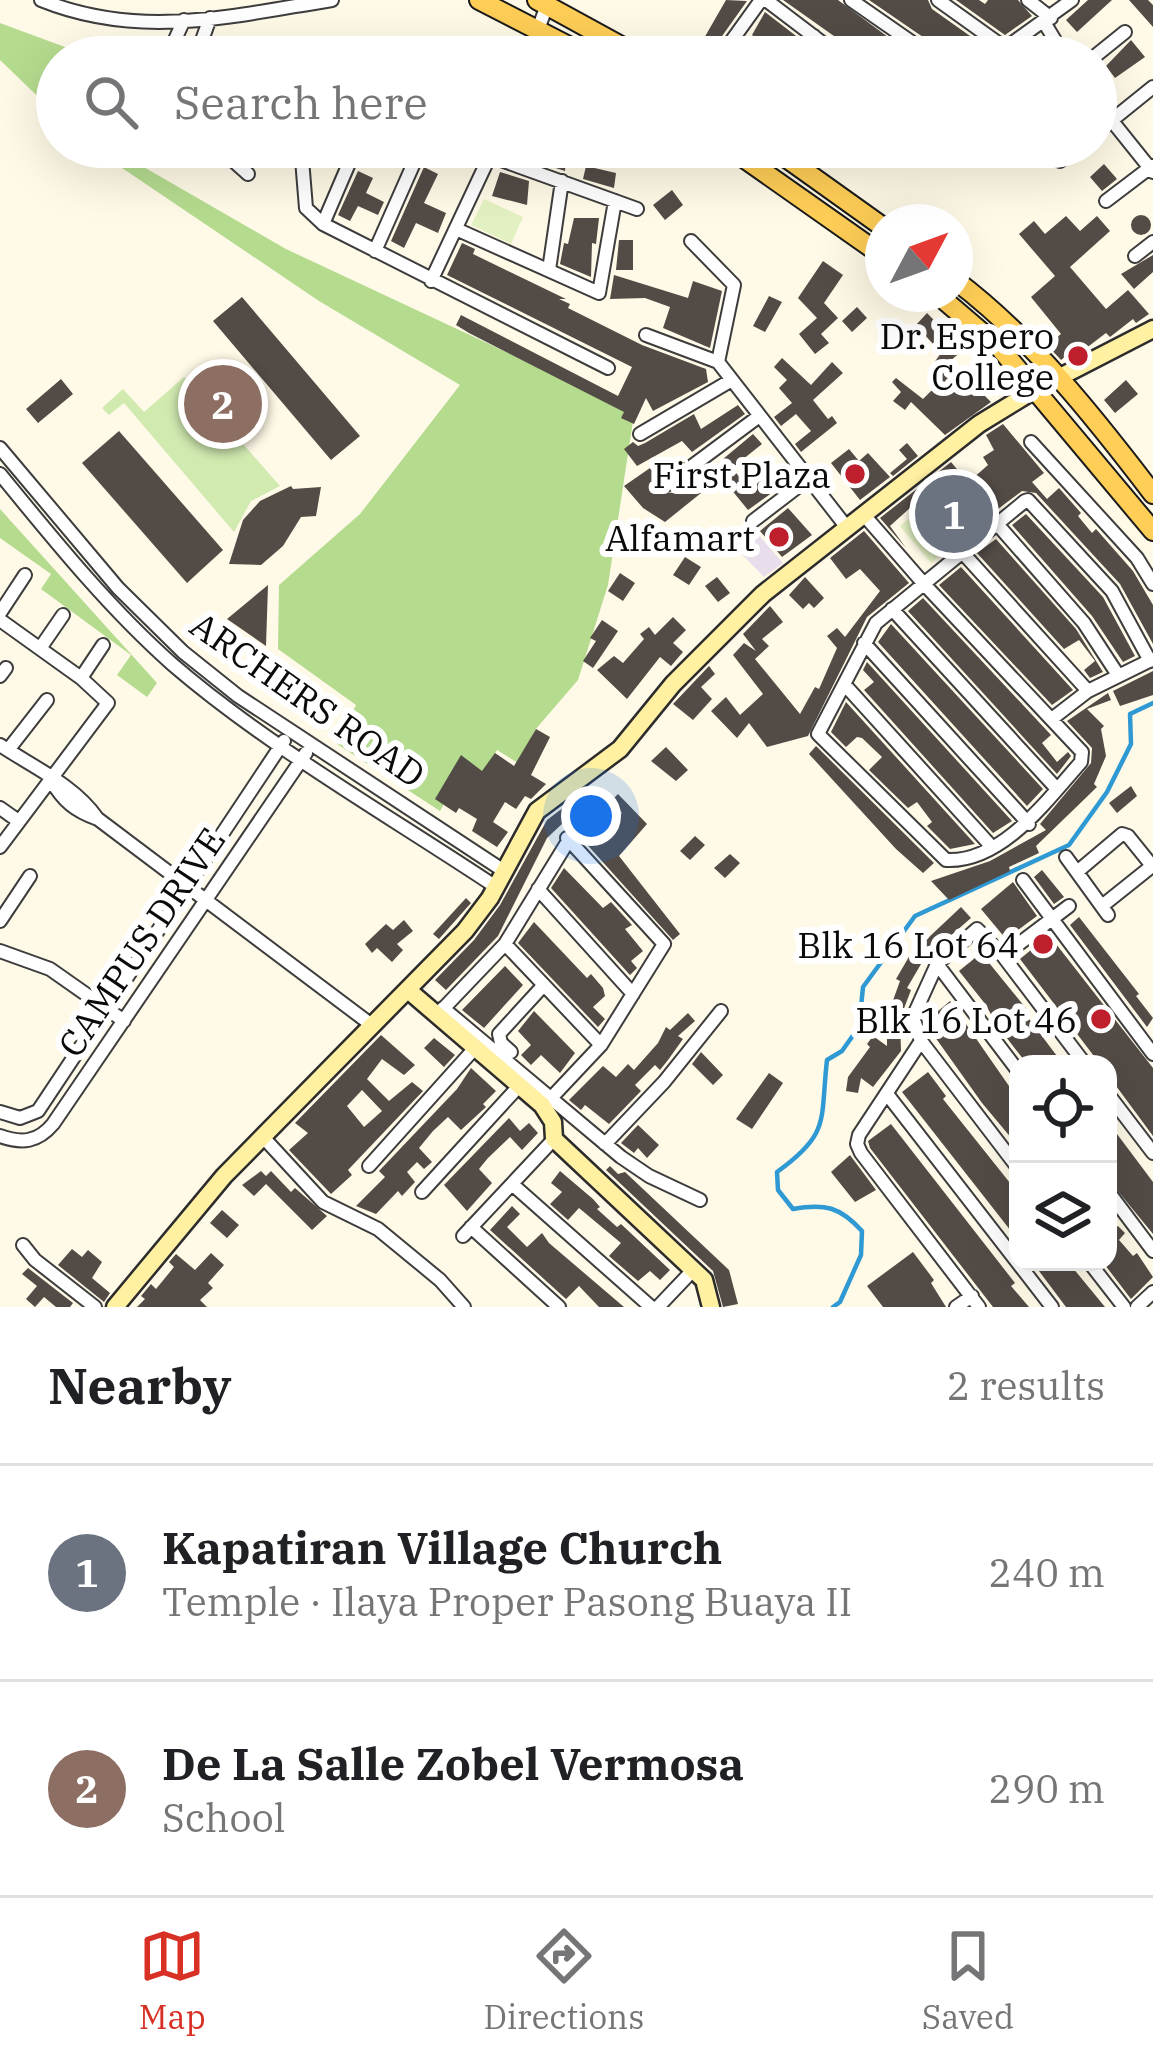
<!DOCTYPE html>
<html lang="en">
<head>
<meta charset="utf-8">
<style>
  :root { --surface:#fff; --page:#f6f6f6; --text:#202124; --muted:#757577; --line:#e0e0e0; --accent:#d93025 }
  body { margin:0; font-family:"IBM Plex Serif",serif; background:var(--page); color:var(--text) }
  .controls { position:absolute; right:36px; bottom:36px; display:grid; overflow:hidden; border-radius:24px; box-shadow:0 12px 48px #0002 }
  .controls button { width:108px; height:108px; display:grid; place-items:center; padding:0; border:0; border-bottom:3px solid var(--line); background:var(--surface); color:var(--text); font:60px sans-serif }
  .compass { position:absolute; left:865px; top:204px; width:108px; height:108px; border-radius:50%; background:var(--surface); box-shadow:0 12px 48px #0002; rotate:49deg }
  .you { position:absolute; left:591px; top:816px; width:42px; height:42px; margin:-30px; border:9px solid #fff; border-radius:50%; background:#1a73e8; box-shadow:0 0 0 18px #1a73e833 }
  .badge { display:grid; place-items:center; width:78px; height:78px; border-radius:50%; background:var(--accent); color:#fff; font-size:39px; font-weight:700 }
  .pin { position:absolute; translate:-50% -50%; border:6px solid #fff; box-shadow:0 3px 12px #0006 }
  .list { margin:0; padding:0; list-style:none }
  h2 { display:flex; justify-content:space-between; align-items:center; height:156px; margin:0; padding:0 48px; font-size:51px }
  h2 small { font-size:39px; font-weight:400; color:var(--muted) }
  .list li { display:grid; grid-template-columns:78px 1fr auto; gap:36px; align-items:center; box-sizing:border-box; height:216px; padding:0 48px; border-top:3px solid var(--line) }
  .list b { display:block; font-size:45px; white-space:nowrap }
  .list p { margin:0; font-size:39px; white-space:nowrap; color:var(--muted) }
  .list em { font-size:39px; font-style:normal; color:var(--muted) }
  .icon { flex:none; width:66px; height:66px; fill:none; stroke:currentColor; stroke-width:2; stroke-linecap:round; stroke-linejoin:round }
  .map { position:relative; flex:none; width:1153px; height:1307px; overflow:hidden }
  .search { position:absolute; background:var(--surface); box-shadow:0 12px 48px #0002; left:36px; right:36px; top:36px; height:132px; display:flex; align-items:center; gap:30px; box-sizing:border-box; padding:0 42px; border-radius:66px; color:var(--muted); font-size:45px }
  .sheet { height:588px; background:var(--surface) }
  nav { display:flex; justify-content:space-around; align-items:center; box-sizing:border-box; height:168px; border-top:3px solid var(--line); background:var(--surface); font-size:33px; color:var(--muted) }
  nav a { display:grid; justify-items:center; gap:6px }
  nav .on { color:var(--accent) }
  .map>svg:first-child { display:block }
</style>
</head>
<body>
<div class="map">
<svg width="1153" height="1307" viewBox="0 0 1153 1307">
  <rect width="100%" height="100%" fill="#fff9e7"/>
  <!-- industrial -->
  <path fill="#e8ddea" d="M751 526 783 563 764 577 730 542Z"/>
  <!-- green -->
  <path fill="#d1eab0" d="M184 377 280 486 251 501 234 532 124 403 109 415 102 408 123 389 144 412Z"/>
  <!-- forest -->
  <path fill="#b5db8f" d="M0 23 81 53 79 57H57V115L0 60Z
    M91 147H109L286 249 615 403 633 421 608 585 578 680 535 730 518 763 497 750 479 781 462 772 440 811 337 744 356 705 278 649 279 585 360 514 460 385 319 301Z
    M0 509 157 683 147 697 117 675 131 655 41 589 51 574 0 538Z"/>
  <!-- pitch -->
  <path fill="#e3f1c2" d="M484 199 523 217 511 244 471 225Z
    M922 508 953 545 931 563 900 526Z"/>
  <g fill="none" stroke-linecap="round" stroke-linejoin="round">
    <!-- stream -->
    <path stroke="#2e99d3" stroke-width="4.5" d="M833 1307 840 1302 861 1255 862 1231C840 1207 825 1203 793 1209L778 1190 777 1172C831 1133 820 1121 827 1060L842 1051 859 1027 863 987 915 916 1069 845 1107 792 1131 744 1130 714 1153 703"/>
  </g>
  <!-- building -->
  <path fill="#534b46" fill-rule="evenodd" d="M726 0 747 1 715 46 703 40Z
    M783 0H838L915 57H856L858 53Z
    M869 0H928L932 9 987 48 983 57H943L939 48Z
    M956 0H979L985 4 988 0H1018L1032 16 1005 35Z
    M1088 0H1112L1077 32 1066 20Z
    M1129 0H1148L1153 5V27Z
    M765 12 800 39 786 57H768L758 50 763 43 752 35Z
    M1131 40 1145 57 1115 78 1106 66Z
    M149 147H171L180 157 168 168Z
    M533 147 566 159 565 171 528 159Z
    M798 147H840L824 168Z
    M1104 164 1117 179 1102 191 1090 177Z
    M586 166 616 173 614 188 583 179Z
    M424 167 438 174 424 203 446 213 438 233 416 223 404 248 391 241Z
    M358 171 373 178 366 193 384 202 378 215 358 206 350 221 338 215Z
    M500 172 529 181 527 205 492 196Z
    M672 190 683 205 665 220 653 205Z
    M1131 225a10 10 0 1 1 20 0a10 10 0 1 1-20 0Z
    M1066 216 1080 231 1097 216 1110 231 1070 267 1106 309 1128 290 1149 314 1136 323 1133 319 1110 337 1106 333 1081 352 1077 347 1061 360 1047 345 1061 334 1031 297 1055 276 1019 234 1034 221 1045 234Z
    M574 218H599L596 244 592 243 591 277 560 264 564 243 568 244Z
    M619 240H633V270H616Z
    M462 243 475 249 473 254 566 299H559L570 304 568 308 642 345 706 369 708 382 653 411 646 398 634 424 621 418 624 412 469 333 456 325 461 315 618 396 632 367 447 275Z
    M1153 255V272L1134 289 1121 274Z
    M823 261 843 275 824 303 838 318 821 334 829 343 815 354 799 334 817 318 798 298Z
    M614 275 688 298 693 281 722 291 710 348 663 328 670 307 645 298 610 299Z
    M769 296 782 302 765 332 753 326Z
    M242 297 360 436 331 460 213 321Z
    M857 307 867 318 852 332 842 321Z
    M927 313 963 350 949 362 962 379 960 382 974 396 980 391 991 402 945 435 911 402 905 410 893 401 901 392 892 382 896 378 923 399 940 382 929 370 941 353 916 325Z
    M782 358 811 385 832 362 843 373 813 400 828 419 832 416 837 423 801 452 795 444 811 431 796 414 781 426 774 417 792 403 779 388 787 380 774 367Z
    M61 379 73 394 38 423 26 409Z
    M1126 380 1138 394 1115 413 1104 400Z
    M738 405 745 414 692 452 682 441 637 466 624 449 633 442 638 446 645 443 694 414 701 429Z
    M1003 424 1044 473 1032 482 1047 499 1059 488 1081 513 1078 516 1092 533 1096 529 1133 571 1153 605V644L1120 584 1036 493 1022 491 998 509 972 479 988 465 983 457 994 450 986 435Z
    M119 431 223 550 187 583 82 463Z
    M753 434 762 444 732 468 750 490 778 465 791 479 748 510 721 477 665 522 643 508 624 486 650 468 659 479 660 491 673 493 690 481 693 484Z
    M907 443 918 456 893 476 890 473 907 459 899 450Z
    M849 449 859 461 868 453 890 477 860 500 831 463Z
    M951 462 961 474 953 480 952 487 965 504 961 507 968 515 955 528 952 525 947 529 921 498 890 526 906 548 880 518Z
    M291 486 293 489 321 487 316 516 301 517 283 546 261 565 229 564 243 520 260 501Z
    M788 508 812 535 782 557 760 531Z
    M1026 514 1103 597 1135 656 1123 662 1092 616 1012 525Z
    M864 531 909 583 867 617 808 736 767 747 749 723 737 738 711 711 726 697 740 715 763 694 733 655 744 643 756 651 743 634 770 606 783 622 762 639 769 646 755 659 800 714 815 687 819 689 837 648 827 636 837 628 845 637 880 591 860 569 846 579 830 558Z
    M996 539 1076 629 1103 672 1090 678 1084 670 1095 661 1079 640 1064 649 977 553Z
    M685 557 701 567 689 585 673 575Z
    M961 567 1073 690 1052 705 939 585Z
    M620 573 635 583 623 601 608 591Z
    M717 577 730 593 718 602 705 586Z
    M805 577 824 598 814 608 809 603 803 609 789 595Z
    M268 585 266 646 227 619Z
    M923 598 1051 735 1042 743 1057 762 1068 752 1071 756 1057 774 908 611Z
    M673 617 686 630 673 643 683 652 671 666 660 657 627 699 597 670 614 656 623 663 644 639 640 634 649 627 655 635Z
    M602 620 618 631 593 668 583 661 596 641 590 638Z
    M891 624 1043 789 1027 806 878 642Z
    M867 662 1012 821 993 833 864 690 874 682 863 670Z
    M709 666 715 674 701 687 712 699 693 720 673 704Z
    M1153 671V695L1120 706 1113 691Z
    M1108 693 1111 700 1087 709 1104 726 1101 729 1106 756 1094 784 1097 787 1036 846 1039 853 1009 867 1010 871 949 900 931 881 990 861 1046 830 1040 824 1091 763 1092 748 1067 721Z
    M846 702 975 844 950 849 927 826 932 822 917 802 908 808 869 770 882 757 862 738 857 737 846 747 831 732Z
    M536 729 550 737 531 775 546 784 531 799 525 796 516 809 505 802 493 822 508 832 497 847 472 831 477 819 459 808 456 813 435 799 461 755 482 771 495 753 514 766Z
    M816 746 934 863 923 873 896 849 809 754Z
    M666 747 688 770 676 781 651 761Z
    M1131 786 1137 796 1117 813 1109 803Z
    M618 794 647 824 619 856 680 934 673 940 582 839 590 825 599 834 622 813 610 802Z
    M572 801 579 808 547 838 498 936 446 990 435 980 474 940 500 905 547 820Z
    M695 836 705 845 690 860 680 851Z
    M730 854 740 863 725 878 714 868Z
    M564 868 603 908 611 902 632 925 625 929 643 951 631 961 637 968 630 975 551 888Z
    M1042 870 1064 897 1054 904 1034 877Z
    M1013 882 1037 916 1006 939 981 909Z
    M466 898 471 903 439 939 433 934Z
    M961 907 971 918 924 959 907 988 911 990 900 1019 901 1051 873 1087 861 1078 858 1093 846 1091 848 1077 870 1047 867 1044 873 1036 887 1046V1017L900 981 896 979 910 955Z
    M1079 917 1139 994 1136 996 1153 1018 1147 1027 1070 925Z
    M404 920 413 931 397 944 403 950 392 962 377 948 372 953 365 944 386 924 393 930Z
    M534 922 587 978 591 974 603 988 605 996 593 1007 605 1019 598 1027 518 943Z
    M1049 935 1153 1068V1136L1108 1075V1064H1100L1020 959Z
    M981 953 1029 1012 1026 1015 1063 1064H1027L996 1024 986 1005 959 971Z
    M505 966 523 985 484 1028 462 1010Z
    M950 1001 1018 1099V1146L982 1103 930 1030 943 1020 937 1012Z
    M534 1011 575 1053 560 1073 541 1055 531 1065 521 1055 531 1045 518 1031Z
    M688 1013 695 1021 678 1036 683 1039 668 1060 660 1070 655 1065 635 1085 641 1091 609 1124 585 1105 581 1110 569 1100 603 1066 616 1077 628 1064 634 1070 658 1043 666 1027 670 1030Z
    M381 1035 415 1065 404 1075 382 1059 367 1079 389 1101 412 1082 423 1091 348 1170 352 1175 331 1194 289 1150 308 1133 295 1123ZM362 1090 382 1111 364 1127 347 1106Z
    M434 1038 455 1055 444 1067 424 1048Z
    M701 1052 723 1075 713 1085 692 1064Z
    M471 1068 496 1091 483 1104 486 1107 461 1130 448 1117 433 1131 419 1148 432 1162 424 1169 417 1162 407 1172 415 1182 402 1196 398 1191 376 1214 356 1206 385 1177 379 1171 457 1089Z
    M928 1072 946 1096 943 1099 1018 1193V1240L902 1092Z
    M769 1073 783 1083 752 1129 736 1119Z
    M509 1118 520 1131 529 1123 538 1133 522 1150 510 1137 488 1158 479 1169 492 1183 467 1211 444 1185Z
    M1108 1122 1153 1182V1234L1108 1179Z
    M891 1124 1015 1283 1011 1286 1029 1307H993L870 1148 868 1141Z
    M638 1125 659 1145 647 1158 638 1148 634 1153 621 1143Z
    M850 1155 876 1190 855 1202 831 1172Z
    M610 1166 618 1174 625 1172 729 1270 738 1304 723 1307 713 1271 606 1170Z
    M261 1171 266 1176 271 1171 291 1192 295 1188 327 1216 312 1230 266 1184 254 1196 242 1185Z
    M560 1171 593 1199 600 1207 597 1209 617 1227 621 1224 670 1270 660 1280 650 1271 638 1281 609 1256 621 1243 579 1208 568 1220 550 1204 562 1192 551 1183Z
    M512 1206 520 1214 507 1227 527 1247 542 1233 549 1243 624 1307H599L579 1286 566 1299 490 1230Z
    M222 1210 239 1225 227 1238 210 1223Z
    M1118 1226 1125 1233 1119 1240 1133 1256 1137 1253 1153 1277 1131 1299 1105 1265 1108 1262V1227L1111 1231Z
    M72 1249 82 1257 88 1250 102 1262 92 1278 110 1293 104 1302 58 1265Z
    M913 1252 934 1280 931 1283 946 1307H883L867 1286Z
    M211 1253 224 1265 208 1283 213 1288 200 1300 207 1307H137L145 1299 141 1296 151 1284 156 1289 174 1267 169 1262 176 1254 195 1270Z
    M1042 1262H1068L1105 1307H1066L1036 1267Z
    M28 1268 73 1303 70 1307H56L44 1297 35 1307 26 1299 37 1286 22 1274Z"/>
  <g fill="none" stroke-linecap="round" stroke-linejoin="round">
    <!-- street casing -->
    <g stroke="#3d3d3d" stroke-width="16">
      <path id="street" d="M41 0C140 40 231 16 332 0
        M766 0 841 57
        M851 0 933 57
        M938 0 1005 48
        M1028 0 1051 18
        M1044 22 1065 57
        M167 57 184 20
        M196 57 210 18
        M528 57 547 5
        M720 57 761 0
        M801 57 814 36
        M993 57 1072 0
        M1094 57 1125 32
        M1096 101 1153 172
        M1096 133 1153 87
        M218 147 248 174
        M301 147 306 208 323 224 608 368
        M465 147 637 209
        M1060 161 1078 147
        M1106 201 1152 166
        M323 224 356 147
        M456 229 599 293 615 201
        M691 241 734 285 718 362 848 529
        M375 251 421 147
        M1135 256 1153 242
        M549 270 562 181
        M431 281 494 147
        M646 335 718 362
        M640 434 730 381
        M1031 442 1137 558 1153 584
        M0 448 118 588 183 652 238 696 504 871
        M0 474C54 540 108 607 172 664 267 746 391 817 496 887
        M668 484 758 417
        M962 484 1084 623 1118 675
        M864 515 924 584 1082 752 1081 762C1048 799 1002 863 946 860L818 734 876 623 1025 501 1028 500 1112 591 1150 661
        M753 521 808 479
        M962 552 1088 691
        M892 609 1057 789
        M0 613 25 575
        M0 620 81 678 108 703 0 847
        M864 643 1029 824
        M41 647 63 615
        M0 676 6 668
        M81 678 103 645
        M845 685 991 846
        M1053 718 1088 691 1153 659
        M0 745C33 767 74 785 97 818
        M8 750 47 700
        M51 780C63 801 75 811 98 819L373 1026
        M0 808 17 820
        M1066 857 1108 915
        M1077 872 1122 834 1128 836 1153 867
        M1023 880 1153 1054
        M538 889 633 994
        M1102 906 1152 866
        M0 921 30 876
        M505 944 601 1045
        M0 951 50 969 124 1021
        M1003 956 1069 906
        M937 964 1018 1071
        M443 1008 621 1157 649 1176 700 1200
        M441 1011 505 944 581 820
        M921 1041 1018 1168
        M511 1052 501 1043 499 1034 542 987
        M887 1094 1052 1307
        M1108 1094 1153 1153
        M553 1096 601 1045 664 944 567 838
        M0 1112 20 1118 38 1111 284 741
        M0 1136C22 1144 38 1142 53 1124L306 753
        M263 1137 323 1202 378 1229 440 1280 464 1307
        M605 1144 664 1082 721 1011
        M369 1166 475 1048
        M512 1184 651 1307
        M1108 1191 1153 1251
        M422 1192 519 1086
        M471 1227 559 1307
        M463 1236 554 1139
        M23 1245 35 1260 95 1307
        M1089 1262 1124 1307
        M658 1307 694 1269
        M956 1307 972 1296
        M979 1307 861 1153 857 1144 859 1135 921 1041 913 1017 937 964 977 929 1003 956 1085 1064
        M1137 1307 1153 1292"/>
    </g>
    <!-- secondary casing -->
    <g stroke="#2c2c2c" stroke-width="21">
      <path id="secondary" d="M1058 378 1153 329
        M408 990 542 1105 553 1122 554 1139 704 1280 711 1307
        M115 1307 224 1176 465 931 490 898 537 811 620 749 673 684 763 594 979 424 1036 389"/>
    </g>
    <!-- primary casing -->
    <g stroke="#1b1b1b" stroke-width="22">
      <path id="primary" d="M479 0 590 57
        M537 0 641 57
        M728 147 883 256
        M771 147 883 227
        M955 280C1032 338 1095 418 1153 494
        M937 294 999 347 1153 531"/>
    </g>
    <!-- street -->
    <use href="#street" stroke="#fff" stroke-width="12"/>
    <!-- secondary -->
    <use href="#secondary" stroke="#fff0a2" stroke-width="16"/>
    <!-- primary -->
    <use href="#primary" stroke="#ffce57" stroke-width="18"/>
  </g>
  <!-- markers -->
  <g fill="#bf1e2d" stroke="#fff" stroke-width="4.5">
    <circle cx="1078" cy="356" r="12"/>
    <circle cx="855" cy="474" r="12"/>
    <circle cx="779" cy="537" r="12"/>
    <circle cx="1043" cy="944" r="12"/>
    <circle cx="1101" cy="1019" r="12"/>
  </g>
  <g text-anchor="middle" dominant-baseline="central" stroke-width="12" stroke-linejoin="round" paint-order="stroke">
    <!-- poi labels -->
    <g font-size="36" fill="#0a0a0a" stroke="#fff" text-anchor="end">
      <text x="1054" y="335">Dr. Espero<tspan x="1054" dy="41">College</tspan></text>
      <text x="831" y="474">First Plaza</text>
      <text x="755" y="537">Alfamart</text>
      <text x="1019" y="944">Blk 16 Lot 64</text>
      <text x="1077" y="1019">Blk 16 Lot 46</text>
    </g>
    <!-- street labels -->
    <g font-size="36" fill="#0a0a0a" stroke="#fff">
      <text transform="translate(308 699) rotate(35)">ARCHERS ROAD</text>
      <text transform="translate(141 942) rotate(-56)">CAMPUS DRIVE</text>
    </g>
  </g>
</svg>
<div class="controls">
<button><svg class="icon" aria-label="locate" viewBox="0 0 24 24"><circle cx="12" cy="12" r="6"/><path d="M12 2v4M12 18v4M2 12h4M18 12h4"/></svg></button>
<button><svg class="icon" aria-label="layers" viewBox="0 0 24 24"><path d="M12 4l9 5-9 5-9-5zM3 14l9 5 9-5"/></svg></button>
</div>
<svg class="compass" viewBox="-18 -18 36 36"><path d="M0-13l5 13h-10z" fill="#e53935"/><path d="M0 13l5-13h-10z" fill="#757577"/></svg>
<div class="you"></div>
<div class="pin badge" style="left:954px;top:514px;background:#6b7280">1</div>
<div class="pin badge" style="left:223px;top:404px;background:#8d6e63">2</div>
<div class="search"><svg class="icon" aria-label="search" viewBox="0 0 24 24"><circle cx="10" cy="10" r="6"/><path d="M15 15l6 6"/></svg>Search here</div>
</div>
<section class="sheet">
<h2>Nearby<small>2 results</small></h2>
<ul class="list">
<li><span class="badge" style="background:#6b7280">1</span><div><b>Kapatiran Village Church</b><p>Temple · Ilaya Proper Pasong Buaya II</p></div><em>240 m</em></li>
<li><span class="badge" style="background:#8d6e63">2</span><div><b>De La Salle Zobel Vermosa</b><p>School</p></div><em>290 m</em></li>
</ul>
</section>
<nav>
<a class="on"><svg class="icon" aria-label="map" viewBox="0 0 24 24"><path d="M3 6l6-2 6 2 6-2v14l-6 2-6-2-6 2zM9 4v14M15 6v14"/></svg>Map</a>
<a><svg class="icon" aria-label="directions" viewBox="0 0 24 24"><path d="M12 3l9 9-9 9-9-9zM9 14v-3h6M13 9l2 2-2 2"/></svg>Directions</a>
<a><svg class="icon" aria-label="saved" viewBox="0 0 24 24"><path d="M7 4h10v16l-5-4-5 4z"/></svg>Saved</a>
</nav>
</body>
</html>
